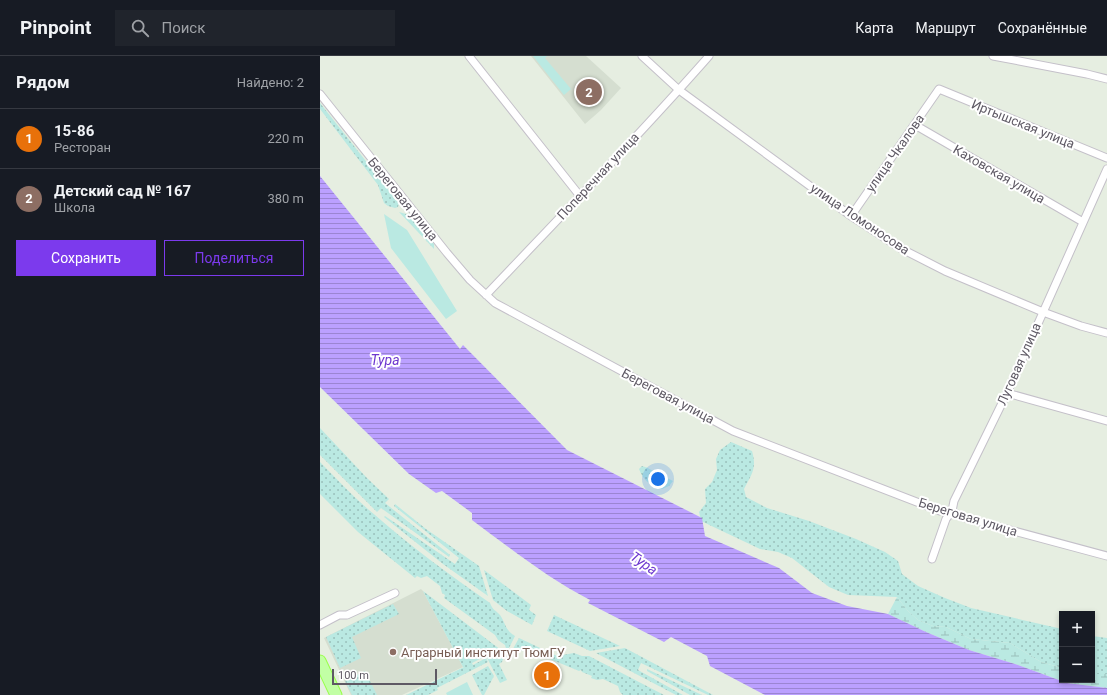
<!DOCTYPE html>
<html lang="ru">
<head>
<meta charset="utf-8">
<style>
  :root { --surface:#171b24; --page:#20242c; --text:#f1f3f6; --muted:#9ea1a6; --line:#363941; --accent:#7c3aed }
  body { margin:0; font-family:Roboto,sans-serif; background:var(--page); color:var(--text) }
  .controls { position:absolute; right:12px; bottom:12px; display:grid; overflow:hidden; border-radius:0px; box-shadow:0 2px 6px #0003 }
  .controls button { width:36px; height:36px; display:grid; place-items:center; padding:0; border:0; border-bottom:1px solid var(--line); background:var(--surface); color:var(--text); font:20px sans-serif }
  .scale { position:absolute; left:12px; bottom:10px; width:105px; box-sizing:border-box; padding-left:4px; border:2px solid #5e5964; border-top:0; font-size:11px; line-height:14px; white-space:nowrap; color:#5e5964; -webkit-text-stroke:3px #fff; paint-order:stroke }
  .you { position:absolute; left:338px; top:423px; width:14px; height:14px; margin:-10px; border:3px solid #fff; border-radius:50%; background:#1a73e8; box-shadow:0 0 0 6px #1a73e833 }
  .badge { display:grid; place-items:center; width:26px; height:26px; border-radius:50%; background:var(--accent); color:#fff; font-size:13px; font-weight:700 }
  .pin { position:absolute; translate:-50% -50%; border:2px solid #fff; box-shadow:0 1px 4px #0006 }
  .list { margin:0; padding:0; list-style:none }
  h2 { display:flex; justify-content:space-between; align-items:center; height:52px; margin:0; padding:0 16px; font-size:17px }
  h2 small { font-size:13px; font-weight:400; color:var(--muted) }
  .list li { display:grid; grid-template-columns:26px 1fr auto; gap:12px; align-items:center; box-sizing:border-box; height:60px; padding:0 16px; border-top:1px solid var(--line) }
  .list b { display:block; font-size:15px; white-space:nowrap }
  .list p { margin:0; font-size:13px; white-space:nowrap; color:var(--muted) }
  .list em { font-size:13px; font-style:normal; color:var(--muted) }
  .actions { display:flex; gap:8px; padding:12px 16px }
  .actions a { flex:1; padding:9px 0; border:1px solid var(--accent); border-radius:0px; text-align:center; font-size:14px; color:var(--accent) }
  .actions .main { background:var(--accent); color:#fff }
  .icon { flex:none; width:22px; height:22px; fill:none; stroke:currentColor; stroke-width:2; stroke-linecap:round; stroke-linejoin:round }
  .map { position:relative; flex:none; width:787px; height:639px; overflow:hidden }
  header { display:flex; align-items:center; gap:24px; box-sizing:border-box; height:56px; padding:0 20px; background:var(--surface); border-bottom:1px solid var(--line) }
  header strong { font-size:19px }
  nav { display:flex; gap:22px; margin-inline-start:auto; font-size:14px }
  .search { width:280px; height:36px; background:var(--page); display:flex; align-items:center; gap:10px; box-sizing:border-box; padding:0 14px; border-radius:0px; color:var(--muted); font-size:15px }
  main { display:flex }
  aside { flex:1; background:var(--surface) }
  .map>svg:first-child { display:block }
</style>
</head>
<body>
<header>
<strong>Pinpoint</strong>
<div class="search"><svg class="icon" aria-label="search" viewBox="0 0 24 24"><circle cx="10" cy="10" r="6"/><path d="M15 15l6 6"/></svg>Поиск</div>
<nav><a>Карта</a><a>Маршрут</a><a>Сохранённые</a></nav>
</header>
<main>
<aside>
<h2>Рядом<small>Найдено: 2</small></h2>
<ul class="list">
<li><span class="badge" style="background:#e8710a">1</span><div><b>15-86</b><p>Ресторан</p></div><em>220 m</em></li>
<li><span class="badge" style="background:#8d6e63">2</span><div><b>Детский сад № 167</b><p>Школа</p></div><em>380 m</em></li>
</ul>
<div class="actions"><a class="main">Сохранить</a><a>Поделиться</a></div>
</aside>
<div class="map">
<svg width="787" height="639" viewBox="0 0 787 639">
  <defs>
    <pattern id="grass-dots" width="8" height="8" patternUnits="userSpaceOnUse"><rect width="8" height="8" fill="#bae9e2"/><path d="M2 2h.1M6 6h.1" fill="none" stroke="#9ac0bb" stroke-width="1.8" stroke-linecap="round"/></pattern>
    <pattern id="wetland-marsh" width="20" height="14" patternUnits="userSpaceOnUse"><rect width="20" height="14" fill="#bae9e2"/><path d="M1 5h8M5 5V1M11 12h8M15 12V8" fill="none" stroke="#9ac0bb"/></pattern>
    <pattern id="water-rules" width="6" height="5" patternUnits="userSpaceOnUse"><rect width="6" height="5" fill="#bba0ff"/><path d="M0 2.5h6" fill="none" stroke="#9b85d2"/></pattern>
  </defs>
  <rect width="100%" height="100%" fill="#e6eee1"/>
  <!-- education -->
  <path fill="#d5ded0" d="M211 0H266L301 32 281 54 265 68Z
    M101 533 103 535 143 611 82 639H31L4 582Z"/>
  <!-- grass -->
  <path fill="url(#grass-dots)" d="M0 47 79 147 78 151 75 152 68 150 64 147 58 129 0 53Z
    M79 156 86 158 89 160 114 188V193Z
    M0 372 47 422 69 443 65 447 130 499 129 501 61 452 57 456 0 399Z
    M411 386 432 395C437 412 432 418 424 433L426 441 447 452 489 465 536 483 565 496 578 505 582 518 598 530 625 542 651 552 742 573V612L721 606 690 587 651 583 626 571 613 570 598 564 588 555 577 541 528 539 509 531 472 502 458 496 440 493 381 465 379 456 386 447 385 433 392 426 397 414 396 403 400 394Z
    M0 406C18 424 35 443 55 459 91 491 130 519 170 547 173 555 176 554 180 559 186 568 185 574 195 580L187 596 185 589 178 584 175 579 124 542 125 539 122 537 120 530 107 520 101 522 97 520 95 522 38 476 0 438Z
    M322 410C329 412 331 414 337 417 342 420 348 422 353 425L349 430 342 433C329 429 324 425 319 413Z
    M75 448 106 473 159 510 168 540 123 508 64 461 65 460 135 508 139 502 74 450Z
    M164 514 211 549 209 554 216 559 212 569 187 555 173 544Z
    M103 535 181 594 184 600 182 606 179 608 187 624 180 627 166 600 152 607 153 609 166 602 168 606 117 632 118 634 108 639H86L144 611H143Z
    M73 548 79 558 32 581 41 602 20 612 6 581Z
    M234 559 300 590 270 595 227 575Z
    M772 580 787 582V618H772Z
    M199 582 237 600 254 597 262 600H269L344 639H303L300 636 298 630 283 623 277 624 271 622 272 620 262 616 261 614 259 615 218 598V595L215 596 212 595 211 597 198 594 189 600Z
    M305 592 393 639H388L321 607 318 614 363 639H356L276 597Z
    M168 610 174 620 164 639H162L152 619Z
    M327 613 382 639H370L327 615Z
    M45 615 57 639H32L25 625Z"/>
  <!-- wetland -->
  <path fill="url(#wetland-marsh)" d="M577 541 588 555 598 564 613 570 626 571 651 583 690 587 721 606 742 612V624H772V618H787V632L747 627 695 608 649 594 606 576 568 558Z"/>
  <!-- park -->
  <path fill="#bae9e2" d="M213 0H227L225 2 251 33 244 39Z
    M64 158 87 174 137 255 126 263 71 192Z
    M147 626 153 639H127L126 637Z"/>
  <!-- water -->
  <path fill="url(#water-rules)" d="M0 120 140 293 143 289 247 394 382 462 385 480 459 512 492 537 527 550 568 558 606 576 649 594 695 608 747 627 787 632V639H445L390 610 387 600 351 581 344 586 268 547 270 544C227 522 190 492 152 464V457L122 435 116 437 89 418 0 331Z"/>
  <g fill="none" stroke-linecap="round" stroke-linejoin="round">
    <!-- street casing -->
    <g stroke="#c4c0c9" stroke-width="9">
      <path id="street" d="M149 0 260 140
        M322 0 359 34 531 160 580 192 625 215 723 256 761 270 787 277
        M673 0 767 18 787 23
        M0 38 127 197 150 224 175 247 413 375 620 455H632L642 461 787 500
        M595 69 763 166
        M531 160 619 33 787 102
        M166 239C241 160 317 82 389 0
        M687 337 787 365
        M612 503 626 463 632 455 634 445 687 337 787 113
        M0 569 19 559H27L75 537"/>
    </g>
    <!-- primary casing -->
    <g stroke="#98ff49" stroke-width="13">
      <path id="primary" d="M0 605 16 639"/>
    </g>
    <!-- street -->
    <use href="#street" stroke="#fff" stroke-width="7"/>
    <!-- primary -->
    <use href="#primary" stroke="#c2ffa5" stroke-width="11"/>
  </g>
  <!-- markers -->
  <circle fill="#8d6e63" stroke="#fff" stroke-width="1.5" cx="73" cy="596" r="4"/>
  <g text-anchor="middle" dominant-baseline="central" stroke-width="4" stroke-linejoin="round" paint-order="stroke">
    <!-- street labels -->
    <g font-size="13" fill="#5e5964" stroke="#fff">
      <text transform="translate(703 68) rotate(22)">Иртышская улица</text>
      <text transform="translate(575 97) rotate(-55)">улица Чкалова</text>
      <text transform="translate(679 118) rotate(30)">Каховская улица</text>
      <text transform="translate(278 120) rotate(-47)">Поперечная улица</text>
      <text transform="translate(83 143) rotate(51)">Береговая улица</text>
      <text transform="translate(540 163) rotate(34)">улица Ломоносова</text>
      <text transform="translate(699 308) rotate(-66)">Луговая улица</text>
      <text transform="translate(348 340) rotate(28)">Береговая улица</text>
      <text transform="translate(648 461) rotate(17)">Береговая улица</text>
    </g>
    <!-- education labels -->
    <g font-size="13" fill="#785e54" stroke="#fff" text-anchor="start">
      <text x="81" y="596">Аграрный институт ТюмГУ</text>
    </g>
    <!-- water labels -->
    <g font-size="14" font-style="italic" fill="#6d37cf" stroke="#fff">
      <text x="65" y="304">Тура</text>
      <text transform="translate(324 507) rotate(35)">Тура</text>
    </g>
  </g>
</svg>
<div class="controls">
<button>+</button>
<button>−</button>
</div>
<div class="scale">100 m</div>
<div class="you"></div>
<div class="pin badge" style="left:227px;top:619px;background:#e8710a">1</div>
<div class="pin badge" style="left:269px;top:36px;background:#8d6e63">2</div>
</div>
</main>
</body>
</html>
